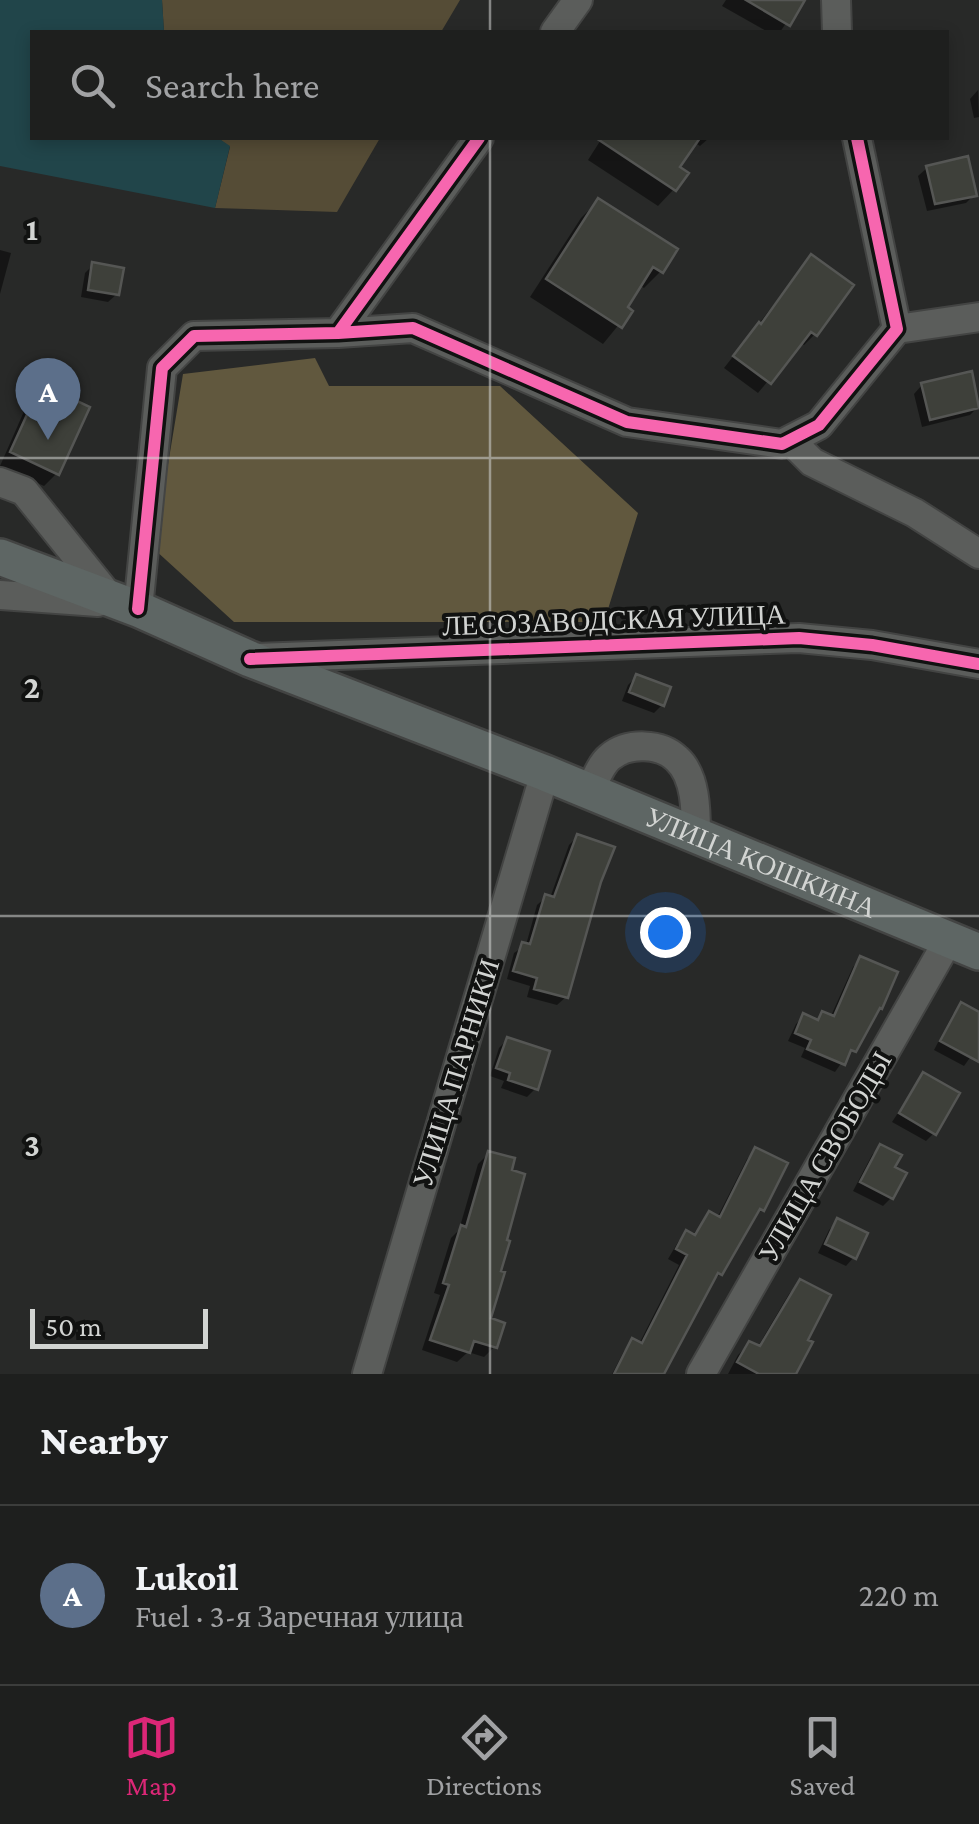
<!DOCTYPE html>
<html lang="en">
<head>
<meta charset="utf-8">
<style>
  :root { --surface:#1e1f1e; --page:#2b2c2b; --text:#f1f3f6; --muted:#a1a2a4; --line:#3c3d3c; --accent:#db2777 }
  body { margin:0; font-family:"Crimson Pro",serif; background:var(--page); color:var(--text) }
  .scale { position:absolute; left:30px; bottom:25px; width:178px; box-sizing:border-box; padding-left:10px; border:5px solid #d2d4d2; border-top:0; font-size:28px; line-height:35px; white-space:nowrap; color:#d2d4d2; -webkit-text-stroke:8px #111211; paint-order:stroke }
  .you { position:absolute; left:665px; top:932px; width:35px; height:35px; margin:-25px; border:8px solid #fff; border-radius:50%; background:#1a73e8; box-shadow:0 0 0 15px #1a73e833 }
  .badge { display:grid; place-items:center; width:65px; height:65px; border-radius:50%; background:var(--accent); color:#fff; font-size:32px; font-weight:700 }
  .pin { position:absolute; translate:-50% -82px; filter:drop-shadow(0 2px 5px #0008) }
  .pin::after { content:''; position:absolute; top:52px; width:35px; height:30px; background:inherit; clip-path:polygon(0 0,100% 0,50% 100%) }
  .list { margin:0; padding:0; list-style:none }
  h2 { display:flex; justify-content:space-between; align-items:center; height:130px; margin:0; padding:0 40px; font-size:42px }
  h2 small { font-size:32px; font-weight:400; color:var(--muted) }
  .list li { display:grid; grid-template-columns:65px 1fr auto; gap:30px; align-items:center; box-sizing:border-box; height:180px; padding:0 40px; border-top:2px solid var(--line) }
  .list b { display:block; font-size:38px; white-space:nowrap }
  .list p { margin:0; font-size:32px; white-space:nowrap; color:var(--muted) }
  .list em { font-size:32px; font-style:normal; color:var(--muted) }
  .icon { flex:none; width:55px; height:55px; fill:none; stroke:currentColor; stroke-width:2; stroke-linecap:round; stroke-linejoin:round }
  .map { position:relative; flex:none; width:979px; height:1374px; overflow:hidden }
  .search { position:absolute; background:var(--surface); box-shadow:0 5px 15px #0003; left:30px; right:30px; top:30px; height:110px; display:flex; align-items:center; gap:25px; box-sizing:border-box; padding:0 35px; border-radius:0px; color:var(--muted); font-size:38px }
  .sheet { height:310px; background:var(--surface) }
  nav { display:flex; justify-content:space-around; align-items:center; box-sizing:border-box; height:140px; border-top:2px solid var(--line); background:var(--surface); font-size:28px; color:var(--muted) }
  nav a { display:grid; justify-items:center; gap:5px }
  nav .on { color:var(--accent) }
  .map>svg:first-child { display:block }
</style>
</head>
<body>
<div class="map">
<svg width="979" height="1374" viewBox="0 0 979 1374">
  <rect width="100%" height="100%" fill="#282928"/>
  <!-- green -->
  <path fill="#554c36" d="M162 0H460L441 32H164Z
    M218 138H380L337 212 215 208 230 147Z"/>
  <!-- forest -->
  <path fill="#61583e" d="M315 358 329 386H500L638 513 604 622H234L154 549 183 374Z"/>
  <!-- water -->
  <path fill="#21454a" d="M0 0H162L164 32H32V138H218L230 146 215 208 0 166Z"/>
  <!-- shadow -->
  <path fill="#0007" d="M726 0H802L780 32H768L722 6Z
    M978 90 979 117 974 118 970 99Z
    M602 138H709L700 146 694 142 676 167 674 189 658 206 588 160Z
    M927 168 974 195 966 203 927 211 918 176Z
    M598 201 661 271 644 288 639 285 624 308 630 311 603 344 530 297 581 218Z
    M0 250 11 253 0 294Z
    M811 257 815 334 804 345 800 342 758 393 724 368Z
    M93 265 117 294 108 302 81 297 85 273Z
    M922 385 978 407 970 415 922 427 914 394Z
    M42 388 57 473 44 486 0 466 29 400Z
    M636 677 662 705 654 713 622 701 628 685Z
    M577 837 598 881 566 997 557 1005 527 997 530 986 507 979 514 953 526 945 537 905 546 897 550 898 569 845Z
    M861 959 895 974 880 1008 835 1072 801 1057 805 1048 788 1041 796 1024 804 1016 816 1021 823 1014 830 1018 853 967Z
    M962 1006 979 1015V1045L964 1066 934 1050 953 1014Z
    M507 1040 535 1089 527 1097 501 1088 504 1081 490 1076 499 1048Z
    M923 1075 934 1133 926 1141 892 1122Z
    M880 1147 891 1198 883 1206 853 1191 872 1155Z
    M756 1150 762 1210 752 1218 720 1274 711 1283 661 1374H612L624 1351 633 1342 639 1344 679 1265 668 1259 678 1242 687 1233 692 1236 709 1214 717 1218 747 1159Z
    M488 1154V1320L494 1347 484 1357 468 1352 457 1362 422 1350 440 1295 434 1293 451 1238 459 1230 478 1164Z
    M837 1221 854 1257 846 1266 818 1253 829 1230Z
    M800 1282 804 1341 793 1374H728L738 1355 749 1344 757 1348 789 1294Z"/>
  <!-- building -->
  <path fill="#3e403a" stroke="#555654" stroke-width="2.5" d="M746 0H805L790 26Z
    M596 138H700L680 167 689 173 676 191Z
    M968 156 977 196 935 204 926 166Z
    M598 198 678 249 663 273 653 267 628 307 633 311 622 328 546 279Z
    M811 254 854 285 817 336 811 332 771 384 733 356 759 322 761 324Z
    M92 262 124 268 119 295 88 290Z
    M972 371 979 408 930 420 921 383Z
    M41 384 90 407 59 475 10 452Z
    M636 674 671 687 664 706 629 692Z
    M577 834 615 847 601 882 568 998 534 989 537 978 513 971 522 942 530 944 545 894 554 897Z
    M860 956 898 972 882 1009 880 1008 856 1052 851 1050 845 1065 807 1049 811 1040 795 1033 803 1013 818 1020 822 1011 834 1016Z
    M961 1002 979 1012V1062L940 1041Z
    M507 1037 550 1051 538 1090 508 1080 510 1073 496 1068Z
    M923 1072 960 1093 936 1135 899 1113Z
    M880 1144 902 1155 895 1167 907 1173 893 1199 860 1182Z
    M755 1147 788 1163 764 1211 760 1209 722 1275 718 1273 664 1374H614L632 1338 642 1343 687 1255 676 1249 686 1230 695 1235 709 1211 720 1217Z
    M488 1151 515 1158 512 1170 525 1174 507 1240 510 1241 501 1271 505 1272 491 1318 505 1323 497 1348 474 1341 470 1353 430 1340 449 1285 443 1283 461 1225 466 1227Z
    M837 1218 868 1233 856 1259 825 1244Z
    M800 1279 831 1295 808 1340 813 1342 796 1374H759L737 1362 749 1341 760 1346Z"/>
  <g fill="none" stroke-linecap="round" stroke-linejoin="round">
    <!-- minor casing -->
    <g stroke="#434443" stroke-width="32">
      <path id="minor" d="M836 0 837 32
        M555 32 578 0
        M897 329 979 317
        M338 333 413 328 627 422 782 444 819 425 897 329 857 138
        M790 440 812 462 915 513 979 554
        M0 482 24 491 111 599
        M0 595 98 602
        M138 609 162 368 194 336 338 333 479 138
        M256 658 799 638 872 645 979 664
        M590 791C595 780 601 764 610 757 628 742 661 743 677 759 696 776 696 811 696 835
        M367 1374 545 773
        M701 1374 949 939"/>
    </g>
    <!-- major casing -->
    <g stroke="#434443" stroke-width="40">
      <g id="major">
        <path id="s1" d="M0 557 138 609 250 659 545 773 979 952"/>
      </g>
    </g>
    <!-- minor -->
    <use href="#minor" stroke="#5b5d5b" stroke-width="28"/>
    <!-- major -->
    <use href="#major" stroke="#5e6664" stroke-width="35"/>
    <!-- cycleway casing -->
    <g stroke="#111211" stroke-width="19">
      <path id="cycleway" d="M338 333 413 328 627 422 782 444 819 425 897 329 857 138
        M138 609 162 368 194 336 338 333 479 138
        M250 659 799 638 872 645 979 664"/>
    </g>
    <!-- cycleway -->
    <use href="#cycleway" stroke="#f766af" stroke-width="12"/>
  </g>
  <!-- grid -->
  <path fill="none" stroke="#d2d4d2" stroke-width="2.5" stroke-opacity="0.55" d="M490 0V32M490 138V1374M0 458H979M0 916H979"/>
  <g text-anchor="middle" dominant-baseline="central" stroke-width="8" stroke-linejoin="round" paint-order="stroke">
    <!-- street labels -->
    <g font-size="28" fill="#d2d4d2" stroke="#111211">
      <text transform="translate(614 620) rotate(-2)">ЛЕСОЗАВОДСКАЯ УЛИЦА</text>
      <text stroke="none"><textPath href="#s1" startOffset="820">УЛИЦА КОШКИНА</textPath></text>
      <text transform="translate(456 1073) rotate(-73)">УЛИЦА ПАРНИКИ</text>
      <text transform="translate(825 1157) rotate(-60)">УЛИЦА СВОБОДЫ</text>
    </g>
  </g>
  <g font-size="32" text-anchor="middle" font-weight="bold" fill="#d2d4d2" stroke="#111211" stroke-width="8" stroke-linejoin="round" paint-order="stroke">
    <text x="32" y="240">1</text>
    <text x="32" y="698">2</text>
    <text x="32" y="1156">3</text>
  </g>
</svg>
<div class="scale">50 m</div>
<div class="you"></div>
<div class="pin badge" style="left:48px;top:440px;background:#5c6f8a">A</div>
<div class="search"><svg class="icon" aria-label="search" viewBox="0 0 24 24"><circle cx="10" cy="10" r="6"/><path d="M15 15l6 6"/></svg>Search here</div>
</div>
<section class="sheet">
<h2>Nearby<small></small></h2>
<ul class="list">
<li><span class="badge" style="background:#5c6f8a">A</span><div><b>Lukoil</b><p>Fuel · 3-я Заречная улица</p></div><em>220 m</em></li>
</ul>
</section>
<nav>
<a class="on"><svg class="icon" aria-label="map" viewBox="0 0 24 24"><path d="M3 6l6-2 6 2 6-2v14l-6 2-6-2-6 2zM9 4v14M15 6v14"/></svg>Map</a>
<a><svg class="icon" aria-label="directions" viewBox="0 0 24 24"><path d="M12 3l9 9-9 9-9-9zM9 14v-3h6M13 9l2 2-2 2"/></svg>Directions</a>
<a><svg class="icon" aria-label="saved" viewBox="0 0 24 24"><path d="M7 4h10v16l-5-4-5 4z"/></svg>Saved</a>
</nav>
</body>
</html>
